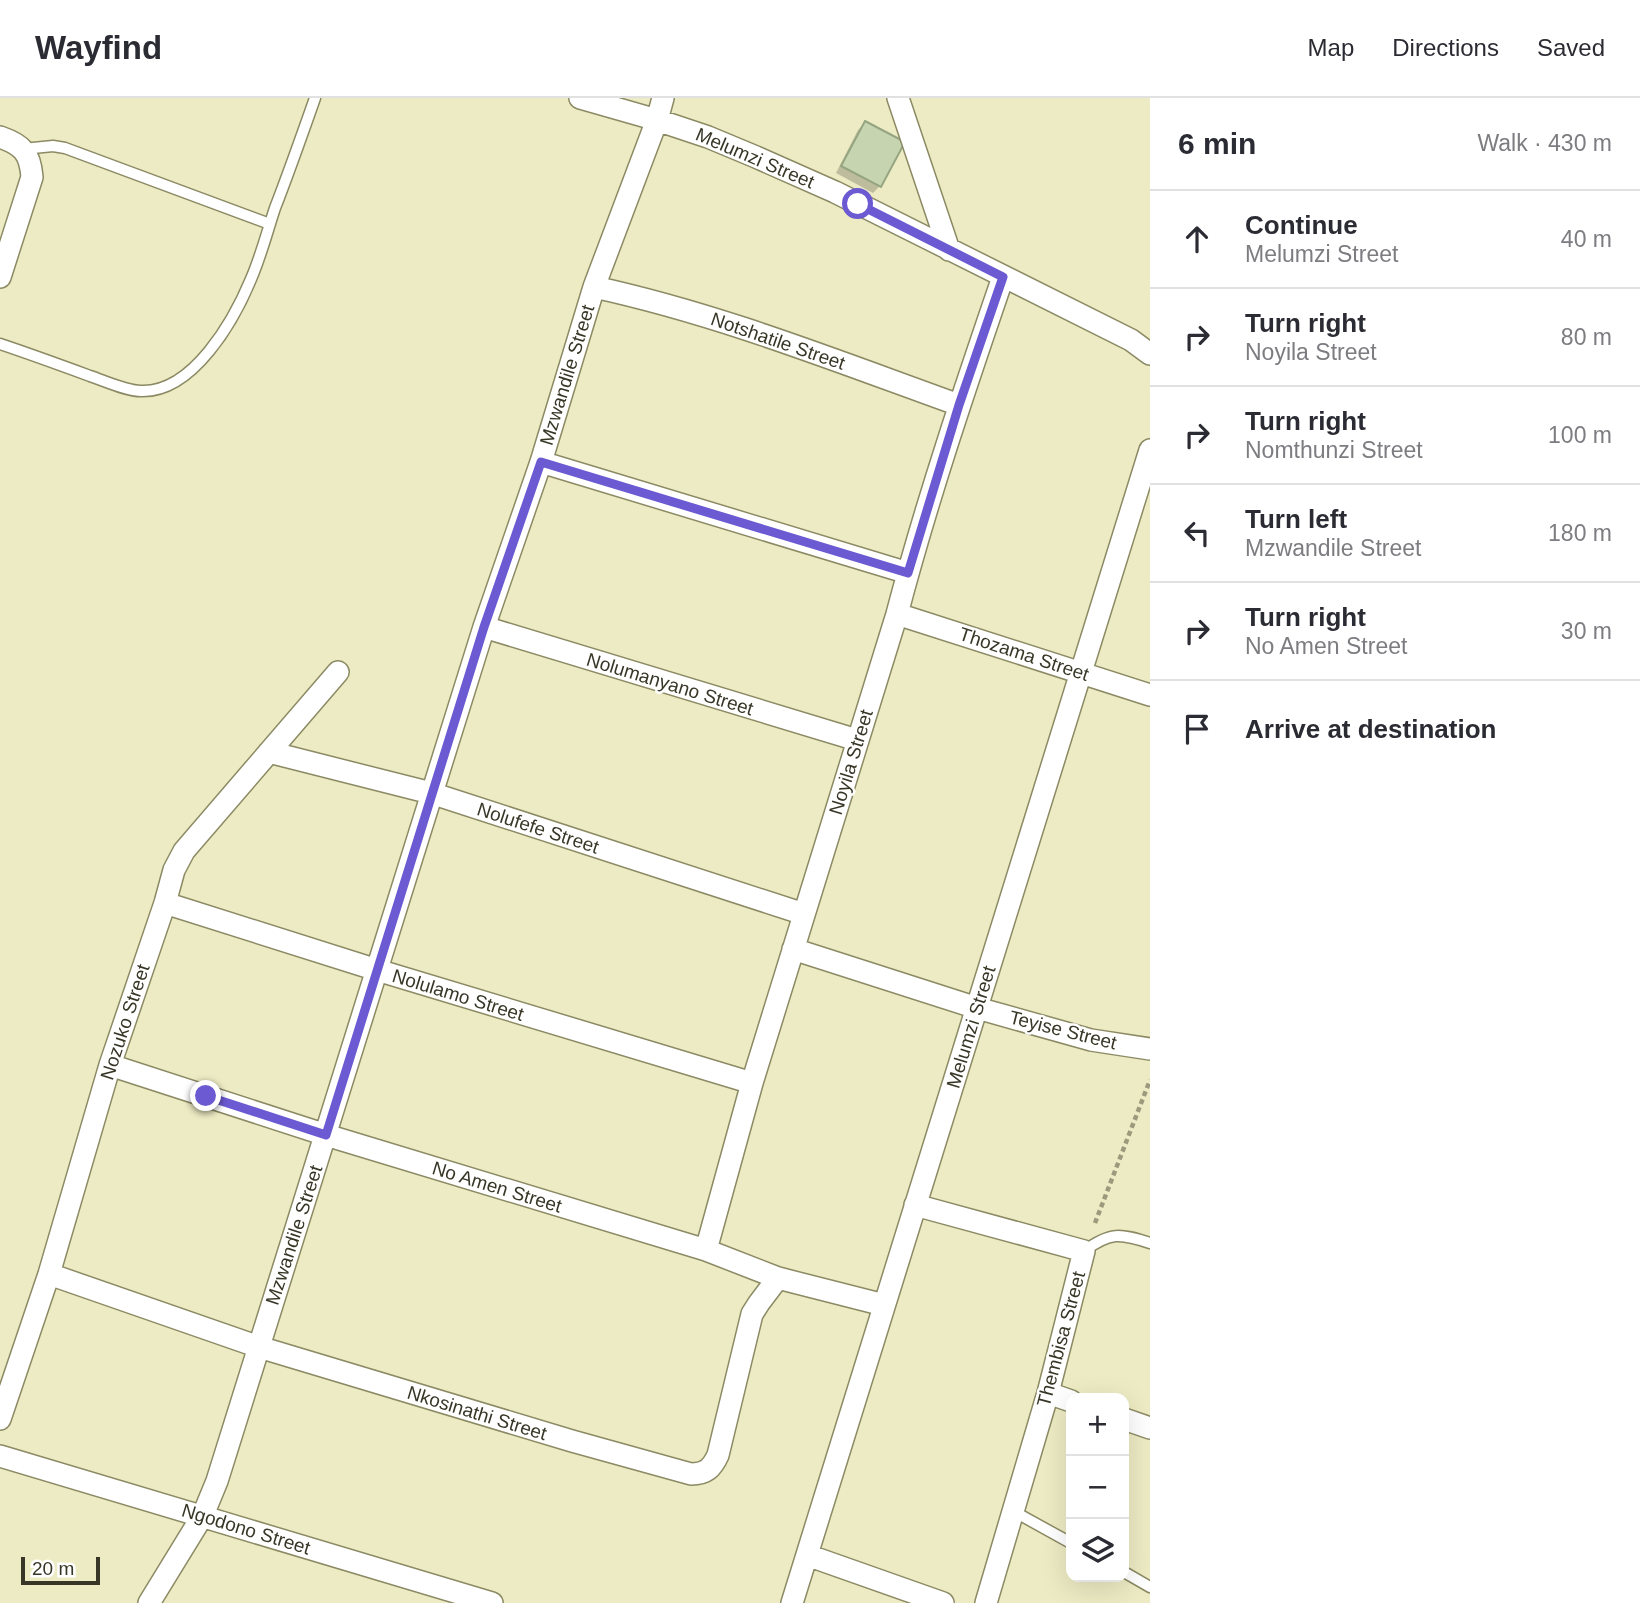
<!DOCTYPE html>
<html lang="en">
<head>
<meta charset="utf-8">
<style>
  :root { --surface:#fff; --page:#f7f7f7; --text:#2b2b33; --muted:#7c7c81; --line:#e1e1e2 }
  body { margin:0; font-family:Helvetica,sans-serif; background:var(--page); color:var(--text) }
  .controls { position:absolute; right:21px; bottom:21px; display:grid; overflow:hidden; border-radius:14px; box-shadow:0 7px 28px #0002 }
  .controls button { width:63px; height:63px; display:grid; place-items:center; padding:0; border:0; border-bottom:2px solid var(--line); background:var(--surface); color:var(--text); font:35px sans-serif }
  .scale { position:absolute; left:21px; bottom:18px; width:79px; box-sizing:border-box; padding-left:7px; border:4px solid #383727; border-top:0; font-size:19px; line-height:24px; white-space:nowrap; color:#383727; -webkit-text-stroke:5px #fff; paint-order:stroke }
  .stop { position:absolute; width:21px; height:21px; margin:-16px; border:5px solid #6c5ad3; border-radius:50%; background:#fff }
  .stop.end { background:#6c5ad3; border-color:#fff; box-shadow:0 2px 7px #0008 }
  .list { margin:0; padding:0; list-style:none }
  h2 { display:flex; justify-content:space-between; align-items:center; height:91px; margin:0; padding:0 28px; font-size:30px }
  h2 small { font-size:23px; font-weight:400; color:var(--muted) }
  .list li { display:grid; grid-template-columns:46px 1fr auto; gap:21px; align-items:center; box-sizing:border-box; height:98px; padding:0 28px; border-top:2px solid var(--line) }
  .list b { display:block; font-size:26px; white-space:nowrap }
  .list p { margin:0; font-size:23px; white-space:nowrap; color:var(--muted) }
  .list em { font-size:23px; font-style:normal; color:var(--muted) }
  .icon { flex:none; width:38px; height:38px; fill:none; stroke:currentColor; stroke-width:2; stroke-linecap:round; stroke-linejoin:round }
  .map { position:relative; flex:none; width:1150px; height:1505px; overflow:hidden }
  header { display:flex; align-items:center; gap:42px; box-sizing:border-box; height:98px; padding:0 35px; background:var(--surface); border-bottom:2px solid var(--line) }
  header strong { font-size:33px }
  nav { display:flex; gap:38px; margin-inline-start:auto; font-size:24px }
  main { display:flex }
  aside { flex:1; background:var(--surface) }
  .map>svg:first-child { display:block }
</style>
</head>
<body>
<header>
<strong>Wayfind</strong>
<nav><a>Map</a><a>Directions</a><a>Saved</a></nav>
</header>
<main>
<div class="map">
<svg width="1150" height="1505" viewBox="0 0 1150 1505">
  <rect width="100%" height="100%" fill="#edebc3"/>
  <!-- shadow -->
  <path fill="#0003" d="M865 25 880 88 873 95 836 75 858 32Z"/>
  <!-- building -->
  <path fill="#c6d5b0" stroke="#96a581" stroke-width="2" d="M865 23 905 44 881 89 841 68Z"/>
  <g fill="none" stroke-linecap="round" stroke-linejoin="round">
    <!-- lane casing -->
    <g stroke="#8b8a64" stroke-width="13">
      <path id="lane" d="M23 51 53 48 65 50 270 126
        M0 246C30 256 60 267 90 278 105 283 126 293 141 293 193 295 234 222 251 181 261 158 267 134 275 110 289 74 302 37 315 0
        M1084 1153C1110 1134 1120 1135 1150 1145
        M1013 1413 1071 1445
        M1124 1474 1150 1489"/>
    </g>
    <!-- street casing -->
    <g stroke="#8b8a64" stroke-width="24">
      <path id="street" d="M580 0 657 22 708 39 756 59 835 94 1131 242 1150 256
        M898 0 949 152
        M0 39C23 47 30 55 32 79L0 179
        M594 189C719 216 839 264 959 307
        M541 364 908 475
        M897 516 1150 597
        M484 529 857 642
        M269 654 431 695 804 816
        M165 805 377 872 752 985
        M793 851 977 910 1091 942 1150 951
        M110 967 326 1037 706 1152 778 1180 884 1207
        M915 1107 1084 1153 1048 1295 986 1505
        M706 1152 752 985 897 516C927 402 965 290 1003 179
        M49 1176 259 1249 572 1343 691 1376C706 1376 712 1370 718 1357L752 1216 759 1205 778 1180
        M1048 1295 1071 1303
        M0 1321 49 1176 110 967 165 805 174 772 184 753 338 574
        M1124 1321 1150 1330
        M0 1358 492 1505
        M807 1457 943 1505
        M149 1505 203 1417 217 1383 484 529 541 364 594 189 657 22 663 0
        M792 1505 1150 352"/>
    </g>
    <!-- path -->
    <path stroke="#9b9a7d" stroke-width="4.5" stroke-dasharray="5 3.5" stroke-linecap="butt" d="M1095 1125 1150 982"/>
    <!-- lane -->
    <use href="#lane" stroke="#fff" stroke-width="10"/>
    <!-- street -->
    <use href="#street" stroke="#fff" stroke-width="21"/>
  </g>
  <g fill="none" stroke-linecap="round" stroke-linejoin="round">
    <!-- route -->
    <path stroke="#6c5ad3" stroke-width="9" d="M206 998 326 1037 484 529 541 364 908 475 959 307 1003 179 858 106"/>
  </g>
  <g text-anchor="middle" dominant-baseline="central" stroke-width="5" stroke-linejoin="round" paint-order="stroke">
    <!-- street labels -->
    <g font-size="19" fill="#383727" stroke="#fff">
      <text transform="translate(755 60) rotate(23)">Melumzi Street</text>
      <text transform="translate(778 243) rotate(19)">Notshatile Street</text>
      <text transform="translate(567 277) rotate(-73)">Mzwandile Street</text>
      <text transform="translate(1024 556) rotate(18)">Thozama Street</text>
      <text transform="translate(670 586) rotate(17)">Nolumanyano Street</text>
      <text transform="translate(851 664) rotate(-73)">Noyila Street</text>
      <text transform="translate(538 730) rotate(18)">Nolufefe Street</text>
      <text transform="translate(458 897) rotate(17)">Nolulamo Street</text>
      <text transform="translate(125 924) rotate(-72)">Nozuko Street</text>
      <text transform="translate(971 929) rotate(-73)">Melumzi Street</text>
      <text transform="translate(1063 932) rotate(14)">Teyise Street</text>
      <text transform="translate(497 1089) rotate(17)">No Amen Street</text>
      <text transform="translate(294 1137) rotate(-72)">Mzwandile Street</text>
      <text transform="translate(1061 1241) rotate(-75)">Thembisa Street</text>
      <text transform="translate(477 1315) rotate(17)">Nkosinathi Street</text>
      <text transform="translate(246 1431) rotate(17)">Ngodono Street</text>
    </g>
  </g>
</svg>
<div class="controls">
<button>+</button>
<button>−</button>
<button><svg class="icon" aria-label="layers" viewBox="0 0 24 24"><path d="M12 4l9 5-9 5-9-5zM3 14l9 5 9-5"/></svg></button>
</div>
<div class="scale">20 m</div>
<div class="stop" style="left:858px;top:106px"></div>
<div class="stop end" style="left:206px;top:998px"></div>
</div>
<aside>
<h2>6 min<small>Walk · 430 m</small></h2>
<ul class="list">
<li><svg class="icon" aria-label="ahead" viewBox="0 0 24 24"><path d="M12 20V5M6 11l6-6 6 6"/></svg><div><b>Continue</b><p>Melumzi Street</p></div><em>40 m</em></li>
<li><svg class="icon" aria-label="right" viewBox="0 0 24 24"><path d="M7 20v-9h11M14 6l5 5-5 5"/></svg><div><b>Turn right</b><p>Noyila Street</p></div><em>80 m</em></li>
<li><svg class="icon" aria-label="right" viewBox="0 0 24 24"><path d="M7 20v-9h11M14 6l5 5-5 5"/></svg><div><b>Turn right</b><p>Nomthunzi Street</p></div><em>100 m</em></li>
<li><svg class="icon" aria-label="left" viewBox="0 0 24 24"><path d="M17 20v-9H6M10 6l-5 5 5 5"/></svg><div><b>Turn left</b><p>Mzwandile Street</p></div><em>180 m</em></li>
<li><svg class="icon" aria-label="right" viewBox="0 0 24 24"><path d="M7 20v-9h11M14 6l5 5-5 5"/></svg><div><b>Turn right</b><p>No Amen Street</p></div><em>30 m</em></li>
<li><svg class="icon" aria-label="arrive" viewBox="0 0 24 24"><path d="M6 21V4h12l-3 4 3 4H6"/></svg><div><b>Arrive at destination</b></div></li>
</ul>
</aside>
</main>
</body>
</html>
